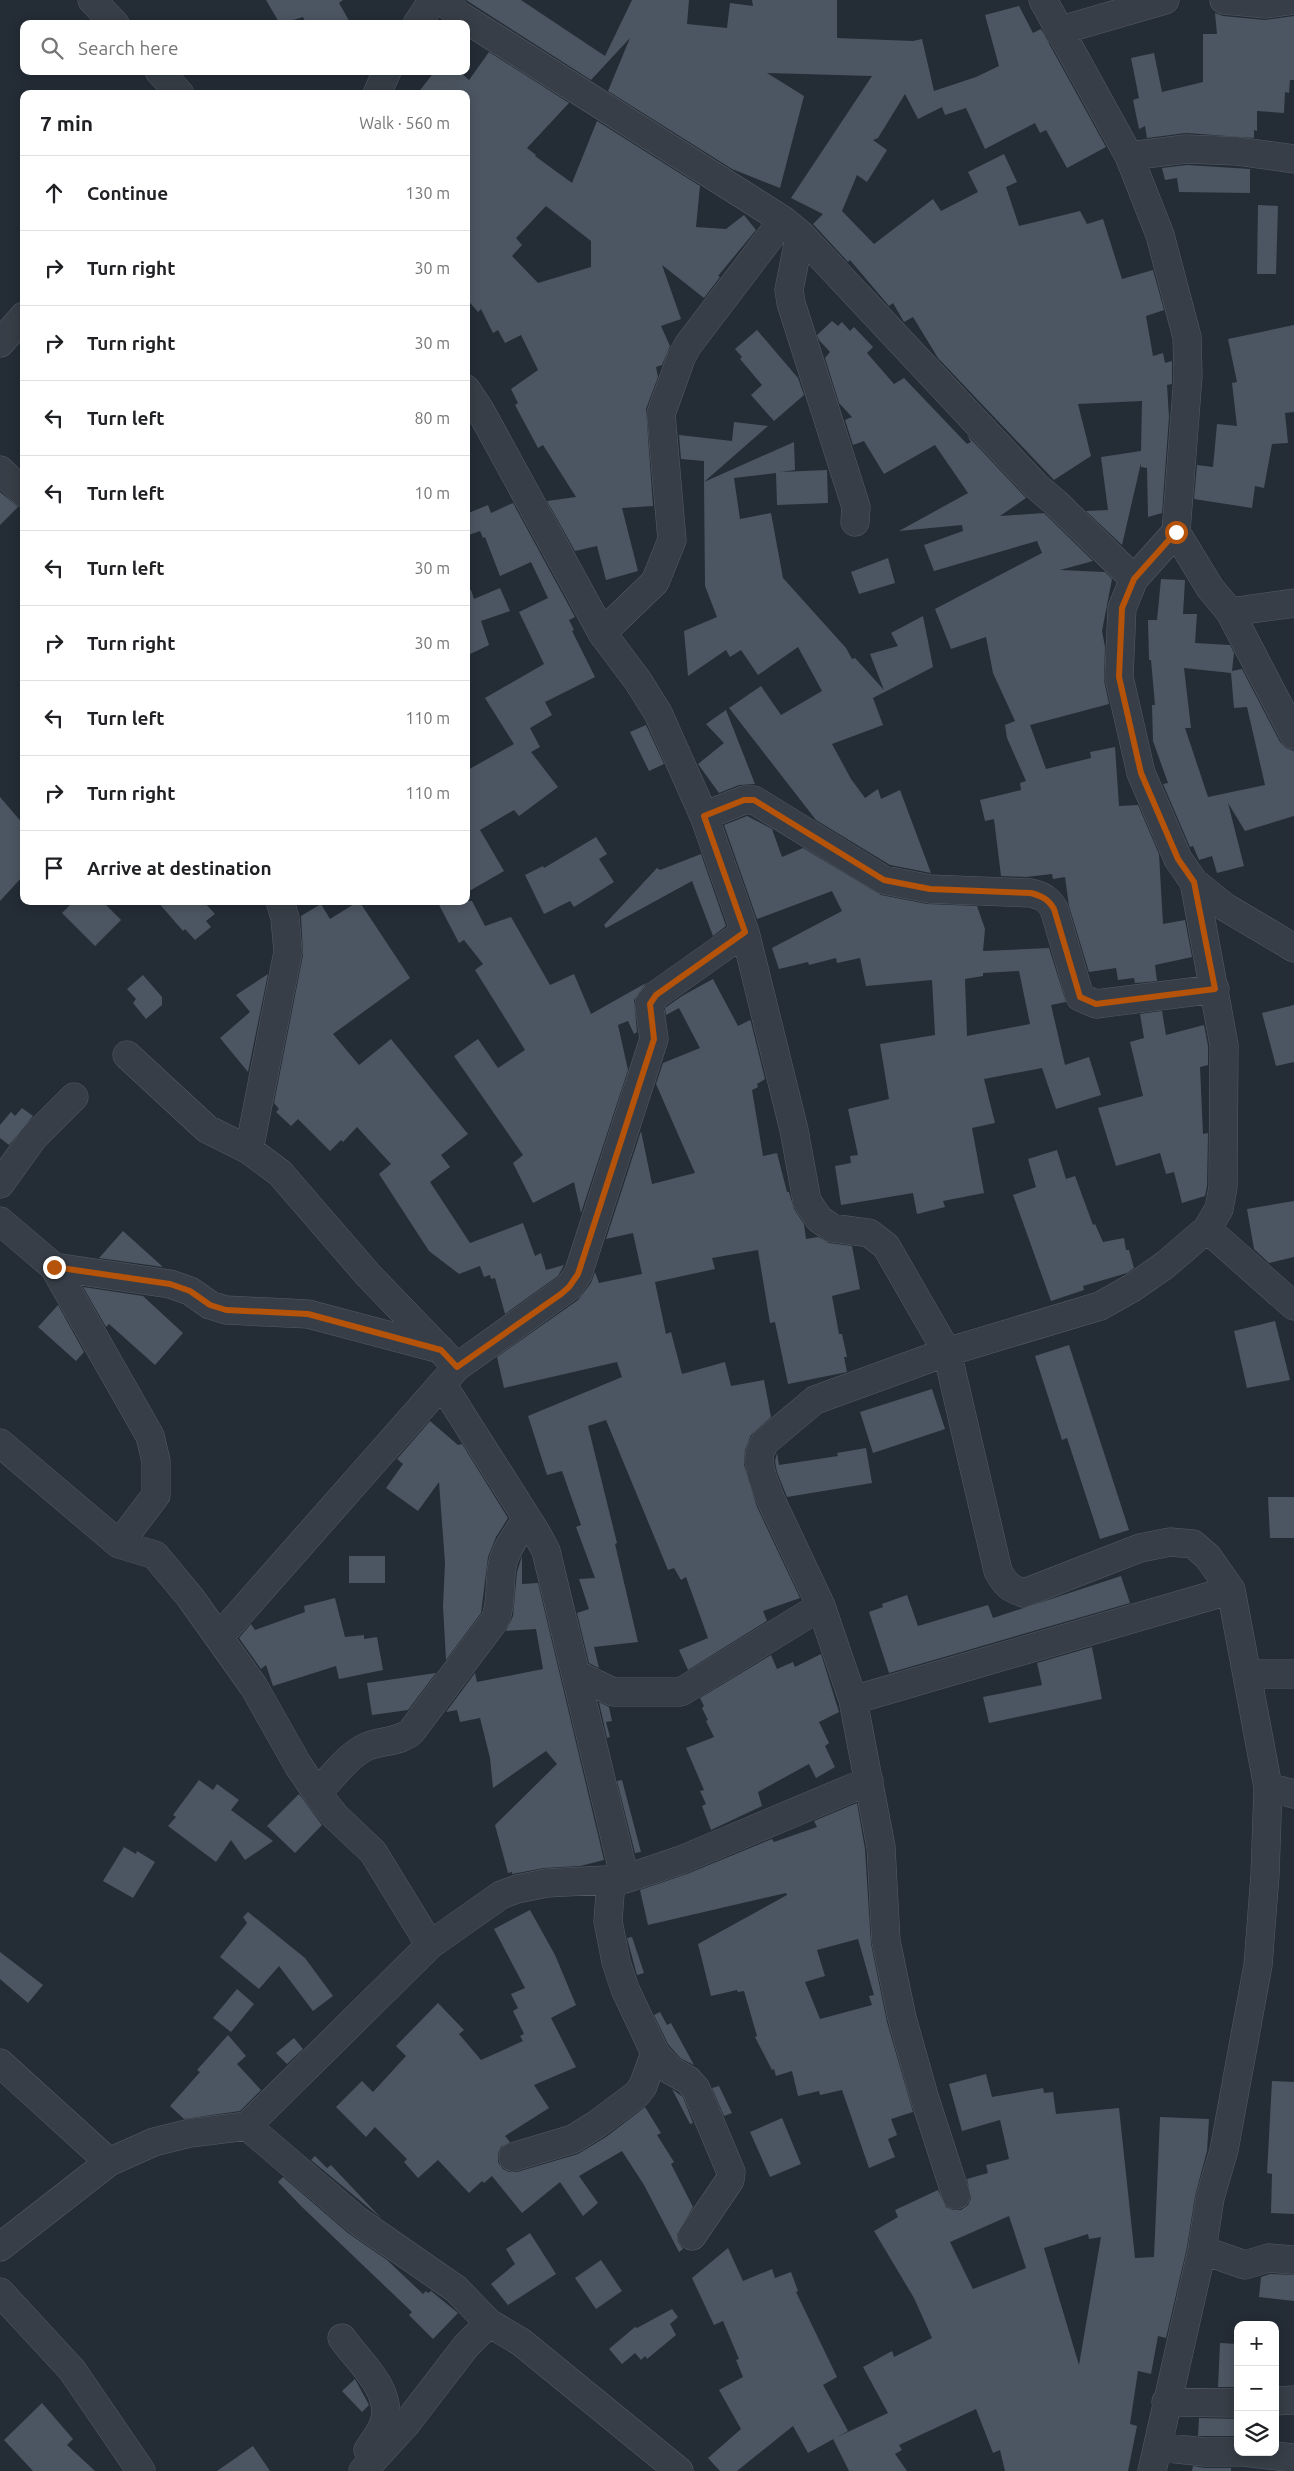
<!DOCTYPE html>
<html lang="en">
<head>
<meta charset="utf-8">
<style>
  :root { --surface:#fff; --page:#f2f2f2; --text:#202124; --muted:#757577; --line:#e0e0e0 }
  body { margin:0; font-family:Ubuntu,sans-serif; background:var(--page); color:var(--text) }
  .controls { position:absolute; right:15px; bottom:15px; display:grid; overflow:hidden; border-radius:10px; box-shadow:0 2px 12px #0003 }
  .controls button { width:45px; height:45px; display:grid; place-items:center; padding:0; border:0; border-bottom:1px solid var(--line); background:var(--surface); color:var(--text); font:25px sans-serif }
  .stop { position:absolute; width:15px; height:15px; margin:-11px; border:4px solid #b45309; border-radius:50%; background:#fff }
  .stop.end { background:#b45309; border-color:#fff; box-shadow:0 1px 5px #0008 }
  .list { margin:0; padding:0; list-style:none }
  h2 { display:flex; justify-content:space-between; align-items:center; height:65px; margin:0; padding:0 20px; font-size:21px }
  h2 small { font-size:16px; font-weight:400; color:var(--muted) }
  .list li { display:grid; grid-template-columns:32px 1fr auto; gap:15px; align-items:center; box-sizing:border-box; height:75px; padding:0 20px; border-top:1px solid var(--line) }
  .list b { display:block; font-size:19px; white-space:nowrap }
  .list em { font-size:16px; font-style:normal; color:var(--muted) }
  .icon { flex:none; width:28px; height:28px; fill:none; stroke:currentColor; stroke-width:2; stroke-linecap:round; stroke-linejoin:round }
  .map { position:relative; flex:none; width:1294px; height:2471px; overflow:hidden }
  .search { position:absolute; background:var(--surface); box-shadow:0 2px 12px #0003; left:20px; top:20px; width:450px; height:55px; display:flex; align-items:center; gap:12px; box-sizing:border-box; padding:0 18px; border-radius:10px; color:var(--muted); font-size:19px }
  .panel { position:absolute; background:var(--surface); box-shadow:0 2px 12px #0003; left:20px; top:90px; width:450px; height:815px; border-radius:10px }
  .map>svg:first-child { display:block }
</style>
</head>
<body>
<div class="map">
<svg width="1294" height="2471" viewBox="0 0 1294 2471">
  <rect width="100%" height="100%" fill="#242c36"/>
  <!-- building -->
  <path fill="#4c5662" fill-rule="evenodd" d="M266 0H343L339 3 351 24H306L303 17 280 24Z
    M466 0H521L605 56 632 0H689L687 24 727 28 730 3 753 6 752 0H837V38L913 41 922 39 934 91 976 77 999 66 985 15 1019 6 1033 33 1041 29 1106 147 1067 168 1046 130 1040 133 1035 123 985 149 966 108 945 115 942 107 918 119 905 94 878 138 873 140 887 150 867 182 857 175 842 211 874 244 933 199 941 211 978 192 968 172 1004 154 1017 182 1006 187 1019 226 1080 211 1087 224 1103 219 1122 279 1153 270 1164 310 1146 316 1153 356 1163 353 1165 363 1172 361V384L1167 385 1169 417 1162 513 1148 517 1147 468 1141 467V463L1122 545 1086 511 1108 510 1101 457 1141 451 1142 401 1078 404 1091 456 1054 480 938 358 913 317 904 322 893 303 889 306 850 260 848 262 825 237 813 224 823 214 791 198 872 76 767 73 804 96 780 188 732 169 608 91 630 38 591 80Z
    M1215 13 1223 16 1265 20 1294 16V80H1290L1289 93 1285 92 1284 113 1257 111V131L1254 130V138L1186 133 1147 138 1145 126 1139 129 1133 100 1139 98 1131 58 1154 53 1162 92 1203 82V34H1217Z
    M489 52 569 103 527 148 536 155 535 156 572 183 597 121 700 186 696 227 726 229 744 215 756 230 718 276 720 277 704 298 662 265 681 319 661 326 670 346 662 365 656 367 658 377 646 409 653 506 622 508 638 571 606 580 597 546 575 551 547 501 576 497 543 445 538 448 515 405 518 403 511 389 538 370 521 335 505 343 498 330 493 333 481 309 478 312 466 298V94H417L435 71H459L469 80ZM546 206 591 241V267L538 283 512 256 522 245 516 238Z
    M1187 165 1250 169V193L1179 192 1177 178 1165 180 1162 168Z
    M1258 205 1278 206 1276 274H1257Z
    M832 321 838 326 842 322 850 331 854 327 873 347 867 353 894 384 904 378 967 444 971 442 967 435 1026 498 1000 516 1044 513 1093 561 1060 570 1105 572 1112 579 1102 631 1105 647 1104 680 1109 704 1030 725 1046 769 1091 758 1090 752 1115 747 1119 806 1138 805 1159 854 1163 924 1185 920 1192 957 1155 965 1157 981 1135 983 1134 978 1118 980 1116 968 1089 972 1069 906 1065 877 1053 879 1052 874 1026 877 1001 876 994 819 985 821 980 800 1021 790 1020 783 1026 781 1007 738 1005 725 1015 721 993 673 986 637 951 649 935 609 1042 553 1037 541 934 571 924 545 963 531 962 525 899 531 968 493 935 445 884 474 864 441 853 445 845 420 852 417 839 403 825 358 830 352 819 340 817 335Z
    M1294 325V412L1285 413 1288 443 1272 444 1264 488 1255 486 1252 508 1194 499 1197 465 1213 467 1217 424 1237 426 1232 383 1237 382 1228 339Z
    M757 330 798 378 804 395 774 421 751 395 762 385 740 359 742 357 735 349Z
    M734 422 768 426 704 482V461L681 459 679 435 732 441Z
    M794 442 795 470 781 472 827 470 828 503 777 505 776 473 734 478 740 519 771 513 783 578 846 648 852 659 855 658 884 690 870 654 898 646 891 633 923 616 933 667 873 698 883 725 832 744 851 779 865 798 878 789 881 799 900 790 931 873 890 865 816 820 729 708 761 686 781 715 822 691 798 647 758 675 741 650 730 657 726 650 688 676 684 631 717 617 705 586 704 482Z
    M0 492 18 507 0 525Z
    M513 503 575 617 569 620 574 630 572 631 595 677 545 702 552 715 530 728 540 747 531 752 558 787 519 816 514 810 480 830 504 871 466 893V771L514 744 485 698 544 664 519 612 548 598 531 562 500 576 485 537 483 538 480 531 466 536V514L488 505 491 513Z
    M888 558 895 583 859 594 851 572Z
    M1161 579 1185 580 1183 614H1197L1195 643 1230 645 1234 653 1232 671 1242 669 1280 742 1286 748 1294 751V816L1245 831 1228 803 1244 866 1217 873 1212 856 1199 860 1193 846 1190 847 1163 784 1168 783 1153 741 1152 705H1155L1151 660H1149L1148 620H1157ZM1184 668 1231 673 1234 708 1247 707 1265 785 1208 797 1185 728H1191Z
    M500 588 510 611 481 621 489 645 466 656V590H471L474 599Z
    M726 710 755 784 739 785 719 793 698 764 724 743 706 724Z
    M646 725 664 764 649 771 630 732Z
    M0 797 24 825V875L0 901Z
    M747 816 772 829 782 857 803 848 881 895 927 904 977 906 985 929 983 951 1049 948 1066 1002 1051 1005 1065 1065 1089 1057 1101 1095 1056 1109 1042 1068 984 1079 995 1123 972 1128 984 1193 943 1201 945 1207 917 1214 913 1193 841 1205 835 1166 851 1163 850 1156 858 1155 848 1109 889 1099 880 1044 935 1035 932 980 866 986 860 958 837 963 836 958 809 965 808 962 779 969 772 948 842 911 832 891 757 919 724 825ZM1019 971 1030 1024 967 1036 965 979 983 976V973Z
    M596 837 607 854 599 859 614 882 574 907 570 901 544 914 525 875 543 866 544 868Z
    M701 854 726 926 713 936 692 881 606 928 604 925 657 868 660 870Z
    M74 901H102L121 920 95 946 62 913Z
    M157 901H203L215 914 206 921 211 927 195 940 185 929 183 931Z
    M359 901 410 978 333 1034 359 1065 391 1039 468 1134 441 1155 450 1167 430 1182 470 1243 523 1223 535 1256 541 1253 546 1270 564 1265 558 1276 505 1314 495 1278 491 1279 490 1275 484 1277 480 1266 459 1274 429 1251 379 1174 391 1164 357 1127 343 1142 341 1140 330 1151 298 1119 291 1126 276 1112 279 1109 274 1103 303 955 301 916 321 904 330 919Z
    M437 901H472L485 926 511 917 550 985 574 974 591 1014 646 983 634 1000 637 1032 634 1034 628 1021 618 1025 628 1070 581 1213 574 1182 533 1203 513 1163 523 1155 454 1056 478 1039 498 1068 525 1050 475 970 483 964 464 940 459 943Z
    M268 974 248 1072 220 1038 250 1012 236 995Z
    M143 975 162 997V1005L146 1019 133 1003 136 999 127 989Z
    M713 979 738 1026 750 1020 751 1022 765 1079 757 1084 758 1087 752 1090 763 1156 777 1153 787 1192H789L794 1209 804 1224 806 1239 818 1237 829 1243 852 1246 860 1289 832 1296 839 1334H842L847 1357H844L847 1372 788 1384 775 1322 770 1323 758 1250 712 1258 715 1269 655 1282 666 1334 671 1332 682 1374 725 1362 731 1386 764 1380 771 1417 751 1435 745 1450 744 1465 757 1507 800 1598 763 1611 767 1621 688 1670 679 1650 708 1638 686 1577 681 1580 674 1568 668 1570 606 1420 588 1426 617 1543 615 1544 638 1642 594 1647 599 1668 589 1663 577 1613 589 1609 579 1579 595 1578 576 1527 581 1525 580 1522 562 1471 547 1475 528 1416 622 1377 617 1362 504 1388 497 1357 578 1300 591 1283 595 1272 599 1283 642 1274 633 1233 606 1239 641 1131 652 1184 695 1173 656 1084 663 1063 700 1048 679 1008 666 1015 665 1008 682 996Z
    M1294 1005V1062L1276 1066 1262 1013Z
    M1162 1011 1166 1035 1204 1025 1208 1046V1065L1200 1067 1203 1134 1208 1133 1207 1186 1205 1196 1182 1203 1174 1172 1166 1174 1160 1153 1116 1166 1098 1108 1143 1096 1130 1042 1144 1038 1140 1014Z
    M22 1108 33 1116 9 1145 0 1138V1125L11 1112 15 1116Z
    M1057 1150 1066 1179 1075 1176 1093 1225 1095 1224 1103 1242 1124 1238 1126 1250H1129L1134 1268 1127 1273 1083 1286 1084 1290 1051 1301 1013 1195 1036 1187 1028 1159Z
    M1294 1201V1257L1269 1263 1254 1249 1247 1209Z
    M123 1231 163 1267 99 1258Z
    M83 1287 143 1296 183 1333 155 1365 109 1324 106 1327Z
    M58 1305 84 1352 76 1361 38 1327Z
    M1275 1321 1290 1380 1247 1388 1234 1331Z
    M1069 1345 1129 1530 1100 1539 1067 1438 1062 1440 1035 1356Z
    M932 1389 945 1429 873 1453 860 1412Z
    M430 1421 458 1445 462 1444 508 1518 496 1537 488 1557 481 1613 446 1660 443 1606 445 1563 439 1482 418 1511 386 1488 403 1464 397 1459Z
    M866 1448 872 1483 787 1497 777 1472 775 1461 777 1453 779 1465 838 1456 837 1453Z
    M1268 1497H1294V1538H1270Z
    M349 1556H385V1583H349Z
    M522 1556V1584L538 1583 604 1860 580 1866 544 1868 512 1874V1872L508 1873 495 1825 557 1764 546 1751 493 1788 490 1758 480 1718 460 1722 457 1710 446 1712 475 1673 477 1682 543 1669 536 1629 506 1631 513 1616 517 1572Z
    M1121 1576 1130 1603 889 1673 869 1612 883 1607 882 1604 907 1595 918 1626 988 1605 993 1618Z
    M335 1598 345 1637 364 1635V1639L377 1637 383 1670 339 1679 336 1666 273 1686 266 1665 261 1669 239 1638 251 1624 255 1630 305 1612 304 1606Z
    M1092 1647 1102 1699 989 1723 983 1697 1042 1685 1037 1663Z
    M821 1654 839 1712 819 1722 829 1743 825 1746 835 1767 816 1778 809 1764 758 1792 762 1806 711 1830 702 1806 706 1804 700 1791 704 1790 686 1748 714 1737 706 1721 708 1720 702 1708 704 1706 700 1698 771 1655 777 1669 793 1662 795 1667Z
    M436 1673 408 1710 372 1715 367 1683Z
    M599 1702 609 1707 612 1721 606 1722 610 1737 607 1738Z
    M199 1780 213 1790 217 1784 239 1800 231 1810 273 1841 245 1860 231 1840 216 1862 168 1826 176 1817 173 1815Z
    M622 1780 641 1852 635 1853 617 1781Z
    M299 1794 322 1825 295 1853 267 1826Z
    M857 1803 865 1849 871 1944 887 2022 913 2112 891 2119 897 2135 888 2139 895 2157 869 2168 842 2090 820 2095 819 2091 798 2096 792 2071 776 2076 774 2069 772 2070 755 2037 757 2036 744 1991 738 1992 737 1990 711 1996 698 1944 787 1895 786 1893 648 1925 640 1890 687 1874 772 1839 774 1842 817 1827 814 1821ZM858 1939 874 1995 869 1996 872 2005 820 2019 805 1982 825 1976 817 1950Z
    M124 1847 136 1854 137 1851 155 1862 133 1898 103 1881Z
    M530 1910 555 1955 576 2005 551 2018 576 2067 534 2085 549 2108 505 2136 510 2142 501 2147 498 2154V2162L503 2169 509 2172H517L578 2154 606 2137 645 2107 661 2133 657 2135 674 2162 671 2164 693 2207 677 2234 678 2242 683 2249 679 2252 644 2185 622 2151 579 2176 598 2203 583 2216 560 2182 522 2213 492 2176 484 2183 482 2181 469 2193 438 2160 418 2178 404 2162 407 2159 375 2127 366 2137 336 2107 362 2081 373 2092 406 2056 396 2046 438 2003 464 2030 459 2034 481 2060 523 2041 520 2036 524 2034 513 2011 518 2008 511 1994 525 1988 494 1929Z
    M248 1912 305 1958 333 1996 313 2011 279 1966 259 1989 220 1957 247 1923 243 1917Z
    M632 1937 644 1973 637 1975 627 1938Z
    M0 1952 43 1985 28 2003 0 1979Z
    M237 1989 254 2004 231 2032 213 2018Z
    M660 2012 667 2025 671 2023 694 2065 680 2058 668 2044 654 2015Z
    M228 2035 246 2056 237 2064 261 2090 240 2111 184 2119 170 2106 200 2072 197 2070Z
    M294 2038 303 2049 287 2064 276 2053Z
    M986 2074 992 2097 1043 2088 1044 2093 1053 2092 1056 2114 1119 2108 1135 2258 1154 2257 1160 2117 1209 2119 1207 2151 1195 2196 1187 2247 1166 2338 1158 2336 1151 2374 1138 2371 1130 2424 1137 2426 1128 2471H1005L1000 2450 993 2453 976 2409 899 2445 902 2450 895 2454 907 2471H849L833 2439 888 2413 863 2367 892 2351 894 2357 932 2338 914 2298 874 2231 898 2217 895 2210 938 2190 946 2207 953 2210H961L968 2205 971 2198 967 2179 988 2173 986 2165 1009 2159 1000 2120 962 2131 949 2084ZM1009 2216 1026 2268 973 2289 950 2242ZM1088 2234 1089 2239 1101 2237 1079 2365 1044 2248Z
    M1272 2081 1294 2082V2214L1271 2213 1272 2174 1267 2173Z
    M719 2086 732 2113 724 2116 712 2088Z
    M672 2089 683 2097 693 2123 690 2124Z
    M782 2118 801 2164 770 2177 750 2132Z
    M315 2156 327 2168 331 2165 381 2218 311 2160Z
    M283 2177 348 2233 387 2260 423 2294 426 2291 428 2293 431 2291 458 2313 433 2339 409 2315 412 2312 302 2207 278 2182Z
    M530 2233 556 2274 508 2305 491 2284 515 2264 506 2249Z
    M728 2248 743 2281 772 2269 775 2278 791 2272 798 2291 796 2292 837 2377 823 2385 848 2431 808 2453 793 2426 737 2471H720L708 2458 741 2429 719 2390 743 2377 736 2360 739 2359 723 2321 714 2325 692 2278Z
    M601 2260 622 2291 596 2309 575 2278Z
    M1270 2274 1294 2275V2301L1259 2297 1261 2277Z
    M672 2309 678 2317 670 2324 676 2335 647 2359 645 2356 641 2360 635 2353 622 2364 609 2349 635 2327 637 2328Z
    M1220 2343 1238 2344V2387H1218Z
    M355 2379 369 2405 362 2412 342 2391Z
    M42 2403 73 2439 67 2445 95 2471H33L4 2440Z
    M1199 2418 1238 2419V2436H1198Z
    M253 2446 270 2471H217Z
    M1193 2466 1205 2468H1231V2471H1192Z"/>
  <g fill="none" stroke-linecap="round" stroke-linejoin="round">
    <!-- minor casing -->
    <g stroke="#555b65" stroke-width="29">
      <path id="minor" d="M92 0 115 24
        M442 0 459 15 783 220 800 234 1036 486 1056 503 1134 579
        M1043 0 1129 156 1160 235 1187 337 1188 376 1176 532 1134 579 1122 608 1119 677 1141 773 1178 859 1194 882 1225 907 1294 948
        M1224 0 1266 4 1294 0
        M417 24 433 0
        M1058 31 1165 0
        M159 71 180 94
        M377 94 387 71
        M1129 156 1186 149 1236 151 1294 159
        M800 234 789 290 791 303 856 507 855 522
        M0 343 24 316
        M466 389 480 410 602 633 638 681 658 713 704 816 745 932 794 1130 807 1201 819 1219 832 1228 869 1233 886 1246 947 1352 998 1571C1005 1584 1010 1589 1024 1593L1140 1548 1170 1542 1193 1544 1208 1557 1231 1590 1268 1787 1265 1875 1258 1965 1224 2150 1210 2198 1202 2250 1152 2471
        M0 470 24 493
        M1176 532 1210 588 1230 612 1294 735
        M1230 612 1294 603
        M602 633 655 582 672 540 661 414 681 358 688 345 783 220
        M704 816 744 800H754L884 880 930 889 1031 893C1043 896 1048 899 1054 909L1080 997 1096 1004 1215 989
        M127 1055 207 1129 249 1150 280 1173 369 1276 457 1367
        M249 1150 288 952 285 918 280 901
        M0 1184 33 1138 74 1097
        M0 1221 54 1267 150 1436 156 1461V1495L119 1544
        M1207 1229 1294 1306
        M54 1267 170 1284 190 1291 210 1305 226 1310 308 1314 440 1349
        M442 1384 537 1534 546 1551 625 1879
        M0 1443 119 1544 155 1555 190 1597 254 1687 298 1765 317 1793 335 1816 373 1852 430 1945
        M219 1637 457 1367 569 1287 578 1274 654 1039 649 1004 656 995 745 932
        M576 1674 613 1692H681L821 1606
        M1247 1674H1294
        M853 1700 1231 1590
        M1268 1787 1294 1794
        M317 1793C332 1778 347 1756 366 1747 380 1740 398 1743 411 1732L495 1620C503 1601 498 1581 503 1562 507 1546 519 1532 527 1518
        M611 1880 608 1921 616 1962 625 1989 655 2053 670 2070 688 2080 696 2089 731 2172 730 2180 692 2236
        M0 2063 109 2162
        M247 2126 358 2221 456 2289 489 2323 521 2342 679 2471
        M513 2157 573 2139 597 2124 637 2094 643 2086 655 2053
        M956 2195 924 2096 902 2018 886 1941 881 1847 853 1700 821 1606 771 1500 762 1476 759 1462 760 1452 765 1442 815 1400 947 1352 1100 1306 1132 1288 1165 1265 1207 1229 1219 1209 1223 1187 1224 1045 1194 882
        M0 2247 109 2162 154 2142 190 2133 247 2126 430 1945 501 1895 517 1889 547 1883 625 1879 681 1860 869 1781
        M1202 2250 1245 2265 1268 2258 1294 2260
        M0 2292 72 2370 141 2471
        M342 2338C358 2361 391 2388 385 2419 383 2430 374 2441 368 2450
        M1275 2401 1294 2400
        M1166 2402 1238 2403
        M1158 2447 1205 2452H1238
        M1243 2452 1294 2458
        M363 2471 406 2424 466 2346 489 2323"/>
    </g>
    <!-- minor -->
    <use href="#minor" stroke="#373e47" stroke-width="28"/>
  </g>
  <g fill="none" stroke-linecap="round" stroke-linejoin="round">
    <!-- route -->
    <path stroke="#b45309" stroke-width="6" d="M54 1267 170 1284 190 1291 210 1305 226 1310 308 1314 441 1350 457 1367 561 1294 569 1287 578 1274 654 1039 650 1004 656 995 745 932 704 816 744 800H754L884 880 930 889 1031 893C1042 896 1048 899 1054 909L1080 997 1096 1004 1215 989 1194 882 1178 859 1141 773 1119 677 1122 608 1134 579 1176 532"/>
  </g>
</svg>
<div class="controls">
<button>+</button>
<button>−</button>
<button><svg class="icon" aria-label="layers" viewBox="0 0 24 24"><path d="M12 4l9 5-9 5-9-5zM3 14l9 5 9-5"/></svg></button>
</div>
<div class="stop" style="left:1176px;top:532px"></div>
<div class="stop end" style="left:54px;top:1267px"></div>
<div class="search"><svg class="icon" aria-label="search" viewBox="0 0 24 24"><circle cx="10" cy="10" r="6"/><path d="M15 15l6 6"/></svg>Search here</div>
<section class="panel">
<h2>7 min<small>Walk · 560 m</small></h2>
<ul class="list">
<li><svg class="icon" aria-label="ahead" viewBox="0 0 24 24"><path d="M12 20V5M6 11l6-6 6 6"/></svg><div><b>Continue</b></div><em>130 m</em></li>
<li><svg class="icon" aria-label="right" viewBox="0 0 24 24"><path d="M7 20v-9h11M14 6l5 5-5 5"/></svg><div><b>Turn right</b></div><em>30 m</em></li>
<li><svg class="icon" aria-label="right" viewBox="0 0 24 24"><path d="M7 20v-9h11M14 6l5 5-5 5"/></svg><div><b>Turn right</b></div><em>30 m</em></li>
<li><svg class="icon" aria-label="left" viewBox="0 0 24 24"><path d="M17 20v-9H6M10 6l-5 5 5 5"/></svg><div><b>Turn left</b></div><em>80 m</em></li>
<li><svg class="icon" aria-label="left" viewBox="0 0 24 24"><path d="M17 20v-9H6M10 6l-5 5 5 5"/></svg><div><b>Turn left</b></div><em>10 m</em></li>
<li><svg class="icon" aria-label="left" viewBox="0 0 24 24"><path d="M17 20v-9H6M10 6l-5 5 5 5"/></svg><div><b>Turn left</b></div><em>30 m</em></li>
<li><svg class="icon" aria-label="right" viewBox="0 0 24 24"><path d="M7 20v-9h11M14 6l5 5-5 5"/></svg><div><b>Turn right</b></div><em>30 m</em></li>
<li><svg class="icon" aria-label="left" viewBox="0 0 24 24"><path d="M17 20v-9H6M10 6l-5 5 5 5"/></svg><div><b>Turn left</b></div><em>110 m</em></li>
<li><svg class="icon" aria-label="right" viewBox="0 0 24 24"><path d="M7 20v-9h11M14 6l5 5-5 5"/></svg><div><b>Turn right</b></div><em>110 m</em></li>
<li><svg class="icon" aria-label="arrive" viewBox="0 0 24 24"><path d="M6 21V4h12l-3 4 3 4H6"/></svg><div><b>Arrive at destination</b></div></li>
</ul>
</section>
</div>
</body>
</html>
